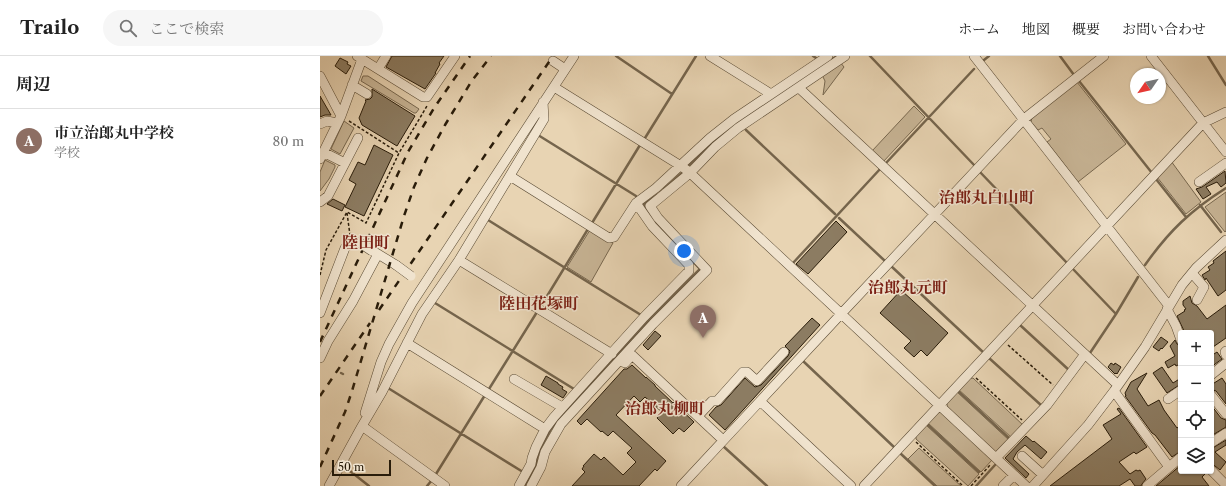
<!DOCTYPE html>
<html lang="ja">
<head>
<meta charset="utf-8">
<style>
  :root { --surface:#fff; --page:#f6f6f6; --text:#222; --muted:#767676; --line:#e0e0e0; --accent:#2563eb }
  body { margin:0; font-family:"Libre Caslon Text","Noto Serif JP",serif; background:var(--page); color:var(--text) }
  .controls { position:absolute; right:12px; bottom:12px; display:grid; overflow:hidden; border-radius:4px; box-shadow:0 1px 3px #0004 }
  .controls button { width:36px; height:36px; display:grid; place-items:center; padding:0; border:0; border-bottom:1px solid var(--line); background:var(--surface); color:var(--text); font:20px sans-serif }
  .compass { position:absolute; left:810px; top:12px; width:36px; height:36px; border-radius:50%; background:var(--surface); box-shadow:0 1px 3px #0004; rotate:236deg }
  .scale { position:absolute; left:12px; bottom:10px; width:59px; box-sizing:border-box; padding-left:4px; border:2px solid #291c0a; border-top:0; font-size:11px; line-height:14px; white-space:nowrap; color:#291c0a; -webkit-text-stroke:3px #f0e3ce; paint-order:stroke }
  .you { position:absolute; left:364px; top:195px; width:14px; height:14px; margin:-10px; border:3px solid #fff; border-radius:50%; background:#1a73e8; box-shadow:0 0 0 6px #1a73e833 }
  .badge { display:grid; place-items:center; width:26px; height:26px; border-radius:50%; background:var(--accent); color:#fff; font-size:13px; font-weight:700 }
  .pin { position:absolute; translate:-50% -33px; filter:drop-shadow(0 1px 2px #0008) }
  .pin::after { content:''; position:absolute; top:21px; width:14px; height:12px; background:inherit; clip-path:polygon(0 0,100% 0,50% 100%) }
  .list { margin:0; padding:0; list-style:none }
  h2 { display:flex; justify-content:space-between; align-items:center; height:52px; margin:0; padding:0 16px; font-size:17px }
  h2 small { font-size:13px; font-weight:400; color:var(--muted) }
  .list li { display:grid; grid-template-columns:26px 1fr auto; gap:12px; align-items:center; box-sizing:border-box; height:64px; padding:0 16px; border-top:1px solid var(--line) }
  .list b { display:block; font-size:15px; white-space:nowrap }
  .list p { margin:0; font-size:13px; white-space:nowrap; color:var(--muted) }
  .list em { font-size:13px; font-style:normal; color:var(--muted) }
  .icon { flex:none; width:22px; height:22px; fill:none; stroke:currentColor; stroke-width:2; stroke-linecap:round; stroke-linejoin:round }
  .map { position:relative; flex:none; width:906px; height:430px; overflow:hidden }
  header { display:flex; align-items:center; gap:24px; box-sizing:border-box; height:56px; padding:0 20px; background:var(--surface); border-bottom:1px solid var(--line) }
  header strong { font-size:19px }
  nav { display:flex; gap:22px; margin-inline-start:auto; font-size:14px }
  .search { width:280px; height:36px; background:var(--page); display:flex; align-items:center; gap:10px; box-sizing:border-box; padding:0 14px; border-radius:22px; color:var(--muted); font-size:15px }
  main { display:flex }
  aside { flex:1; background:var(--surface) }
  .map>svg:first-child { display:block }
</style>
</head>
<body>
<header>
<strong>Trailo</strong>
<div class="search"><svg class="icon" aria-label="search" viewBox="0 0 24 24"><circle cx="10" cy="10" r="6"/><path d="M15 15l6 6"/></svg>ここで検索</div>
<nav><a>ホーム</a><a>地図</a><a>概要</a><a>お問い合わせ</a></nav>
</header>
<main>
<aside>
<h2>周辺<small></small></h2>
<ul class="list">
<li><span class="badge" style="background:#8d6e63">A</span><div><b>市立治郎丸中学校</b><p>学校</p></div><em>80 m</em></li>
</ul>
</aside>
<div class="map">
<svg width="906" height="430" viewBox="0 0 906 430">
  <rect width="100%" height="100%" fill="#e8d4b3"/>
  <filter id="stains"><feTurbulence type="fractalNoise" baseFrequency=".005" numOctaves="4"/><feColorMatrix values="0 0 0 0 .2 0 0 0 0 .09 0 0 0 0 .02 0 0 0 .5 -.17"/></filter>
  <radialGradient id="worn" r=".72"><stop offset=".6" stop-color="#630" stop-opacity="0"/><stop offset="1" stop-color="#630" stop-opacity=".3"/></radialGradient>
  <!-- green -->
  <path fill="#c8b596" stroke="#786850" d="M520 6 524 11 503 39 505 25 502 19Z
    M43 20H48L99 53 96 57H94L41 25Z
    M757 26 806 88 758 126 727 86 731 83 722 72 718 74 711 66 712 61Z
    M594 50 605 61 563 106 552 95Z
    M24 65 34 72 20 98 11 93Z
    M5 104 15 109V111L9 123 0 135V116Z
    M851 105 881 146 866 158 837 121Z
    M906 136V175L905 176 885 151Z
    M270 174 293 187 271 226 247 211Z
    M653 322 704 370 692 382 638 333 647 323Z
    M636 335 690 385 677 398 628 352 626 345Z
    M622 356 672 404 661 416 608 367 617 357Z
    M606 369 659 418 648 430 596 383V379Z
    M599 392 641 430H617L588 403Z"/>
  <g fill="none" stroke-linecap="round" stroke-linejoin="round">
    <!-- stream -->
    <path stroke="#75654d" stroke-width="2.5" d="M296 0 352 38
      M493 0 496 2
      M550 0 655 110
      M740 0 754 19
      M888 0 906 29
      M664 4 669 0
      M759 25 832 117
      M478 26 517 0
      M426 74 515 158
      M218 79 316 140
      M325 82 376 0
      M566 107 654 13
      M367 111 390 89 402 80
      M659 115 748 208
      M836 123 866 161
      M344 133 364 115
      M880 149 901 176
      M327 153 324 148 337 139
      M519 162 565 205
      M168 164 321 259
      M272 167 320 89
      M473 207 561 112
      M825 209C849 175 871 154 906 132
      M571 210 664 297
      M752 212 796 258
      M115 247 254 333
      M221 250 268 173
      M700 269 750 315
      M770 297 796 258 818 221
      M669 302 722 350
      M483 305 575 392
      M21 317 23 318
      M68 332 203 416
      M169 333 217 256
      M639 336 690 383
      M608 369 659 416
      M403 390 447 430
      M580 397 615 430
      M25 411 49 430
      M116 418 165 339
      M107 430 112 424
      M205 430 216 410 217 402 220 393 231 373 238 364 329 264 380 213 335 165
      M656 430 675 409"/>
  </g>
  <!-- building -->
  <path fill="#8c7c62" stroke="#291c0a" d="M72 0H124L119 7 120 8 115 17H116L105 33 66 11Z
    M20 2 28 6 27 8 31 10 26 18 15 10Z
    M52 33 95 60 77 90 42 69 39 62 46 45 45 44 50 43 52 41Z
    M0 40 11 59H5L0 61Z
    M54 89 73 99 44 160 25 151 36 128 29 124 38 106 45 109Z
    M905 115 906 127 901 131 897 126 886 131 891 138 883 143 876 133 882 131Z
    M13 143 25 149 22 155 7 148Z
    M516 165 527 176 488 218 476 208Z
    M906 195V234L898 240 886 222 885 224 882 219 890 214 888 211 894 207 893 205Z
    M581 234 628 277 607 300 601 294 594 301 584 292 591 285 560 257Z
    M870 240 872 247 877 250 887 263 906 249V282L893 291 891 288V277H865L857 260 865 255 864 254 866 253 863 249V245Z
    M492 262 500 269 405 374 389 359 396 351 401 349 425 322 435 331 441 329 468 300 470 295 465 290Z
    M335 275 341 280 328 294 323 289Z
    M841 281 848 286 842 293 841 292 839 295 833 291Z
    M855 284 857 288 861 290V311L860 308 856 310 855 308 848 312 845 306 855 300 850 290Z
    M897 296 902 303 891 311V300Z
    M791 307 794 309 795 307 801 311 797 318 796 317 795 318 788 311Z
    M312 309 326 322V321L335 329V330L353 347V346L374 366 364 376 359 372 353 378 337 362 342 356 325 341 320 346 314 340 296 359 346 405 337 415 335 413 319 430H252L265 416 262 413 264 410H263L274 398 281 404 284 401 303 419 316 406 307 397 312 392 293 375 288 380 282 375 281 376 267 363 261 369 257 365 304 313H307Z
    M842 311 853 327 861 322V328L847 337 833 317Z
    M827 317 817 333 828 350 839 344 844 354 857 372 861 369V395L852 401 835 379 832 377 805 340H806L805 337 811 326Z
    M226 320 238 327V328L243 331 242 333 247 336 243 342 221 329Z
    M902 322 906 328V348L896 335 891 333V329Z
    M891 349 901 362 906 364V371L891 380Z
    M799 352 827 391 816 398 814 396 799 406 810 418 816 414 818 415 820 414 826 423 822 428 821 430H815L810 423 799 430H730L792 383 783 369 801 358 797 353Z
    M706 380 713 386 714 385 727 396 721 403 705 389 697 396 693 403 709 418 706 422 685 402Z
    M906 384V389L895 396 906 406 900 414 895 410 891 408V393Z
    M861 409V415H885L886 417 882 421 889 430H836Z"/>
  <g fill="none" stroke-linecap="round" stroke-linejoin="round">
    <!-- minor casing -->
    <g stroke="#594a34" stroke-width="10">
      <path id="minor" d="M37 0 103 41H107L135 0
        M390 0 451 38
        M654 0 849 250
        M831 0 906 96
        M233 5 245 13
        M58 13 66 0
        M0 20 21 60
        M32 29 47 38
        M234 31 361 110 368 115 706 430
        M479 32 798 329
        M0 68 7 65 17 67
        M3 96 25 107
        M0 103 21 60 42 3
        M190 120 289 182 294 181 316 147
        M879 126 906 107
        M0 146 8 140 38 82
        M53 195 76 209
        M139 204 292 298
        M872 217 884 231 877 244
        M847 253 856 270 861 284
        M0 257 25 192 32 186 40 187
        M87 287 225 373
        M906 295 905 296 906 299
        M0 302 8 285 33 245 58 198
        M305 307 312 299 403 384
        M891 319 906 307
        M194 323 242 351
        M794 335 849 411
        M891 339 906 358
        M848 343 861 334
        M440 345 531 430
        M45 357 61 306 69 288 92 247 254 0
        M378 360 392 345H397L423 316H427L437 325 464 296
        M42 370 125 430
        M891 387 906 377
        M702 400 723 419
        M676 402 727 349 765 298
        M891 414 906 429
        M9 430 42 370 62 336 102 258 139 204 224 63 223 46
        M199 430 211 408 212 402 216 391 225 373 234 361 324 261 369 215V209L332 170 316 147 336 132 390 82 414 63 508 0
        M211 430 221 411 225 396 241 368 333 268 387 214 338 162 330 150 370 117 395 91 418 72 525 0
        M361 430 521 258 704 63 784 0
        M544 430 883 67 906 56
        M683 430 694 419
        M713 430 768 369 794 335 825 291 862 229 876 212 906 184
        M827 430 861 401"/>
    </g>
    <!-- path -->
    <path stroke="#291c0a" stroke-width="1.5" stroke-dasharray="3 2" stroke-linecap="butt" d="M29 65 79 97
      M27 157 30 179
      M0 219 6 194 27 156 46 167 79 97 107 50
      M688 289 733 329
      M656 322 702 364
      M596 386 643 430
      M651 430 671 408"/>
    <!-- minor -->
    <use href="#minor" stroke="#f0e3ce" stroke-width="9"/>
    <!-- rail -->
    <path stroke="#291c0a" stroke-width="2.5" stroke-dasharray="7 7" stroke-linecap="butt" d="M59 254 233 0
      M0 286 88 96 114 52 150 0
      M0 340 50 267
      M0 411 25 356 32 335 84 160 94 131 107 102 125 69 151 26 171 0"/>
    <!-- minor-bridge casing -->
    <g stroke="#594a34" stroke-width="10" stroke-linecap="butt">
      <path id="minor-bridge" d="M40 187 52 195
        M76 209 91 220"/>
    </g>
    <!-- minor-bridge -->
    <use href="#minor-bridge" stroke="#f0e3ce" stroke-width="9"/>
  </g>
  <g text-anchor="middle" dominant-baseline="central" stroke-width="3" stroke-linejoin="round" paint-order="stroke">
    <!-- quarter labels -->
    <g font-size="16" font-weight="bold" fill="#7a1f14" stroke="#f0e3ce">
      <text x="667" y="141">治郎丸白山町</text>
      <text x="46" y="186">陸田町</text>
      <text x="588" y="231">治郎丸元町</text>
      <text x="219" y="247">陸田花塚町</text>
      <text x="345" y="352">治郎丸柳町</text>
    </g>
  </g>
  <rect width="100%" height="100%" filter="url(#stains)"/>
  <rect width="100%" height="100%" fill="url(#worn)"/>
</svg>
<div class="controls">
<button>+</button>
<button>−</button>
<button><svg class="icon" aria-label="locate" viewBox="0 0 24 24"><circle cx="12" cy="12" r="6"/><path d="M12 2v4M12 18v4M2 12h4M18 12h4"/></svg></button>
<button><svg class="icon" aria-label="layers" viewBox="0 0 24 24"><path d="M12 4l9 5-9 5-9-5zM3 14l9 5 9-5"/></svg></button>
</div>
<svg class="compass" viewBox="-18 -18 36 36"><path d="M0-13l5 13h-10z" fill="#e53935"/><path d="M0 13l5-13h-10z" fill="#767676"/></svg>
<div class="scale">50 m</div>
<div class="you"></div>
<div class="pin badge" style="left:383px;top:282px;background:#8d6e63">A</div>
</div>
</main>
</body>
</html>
